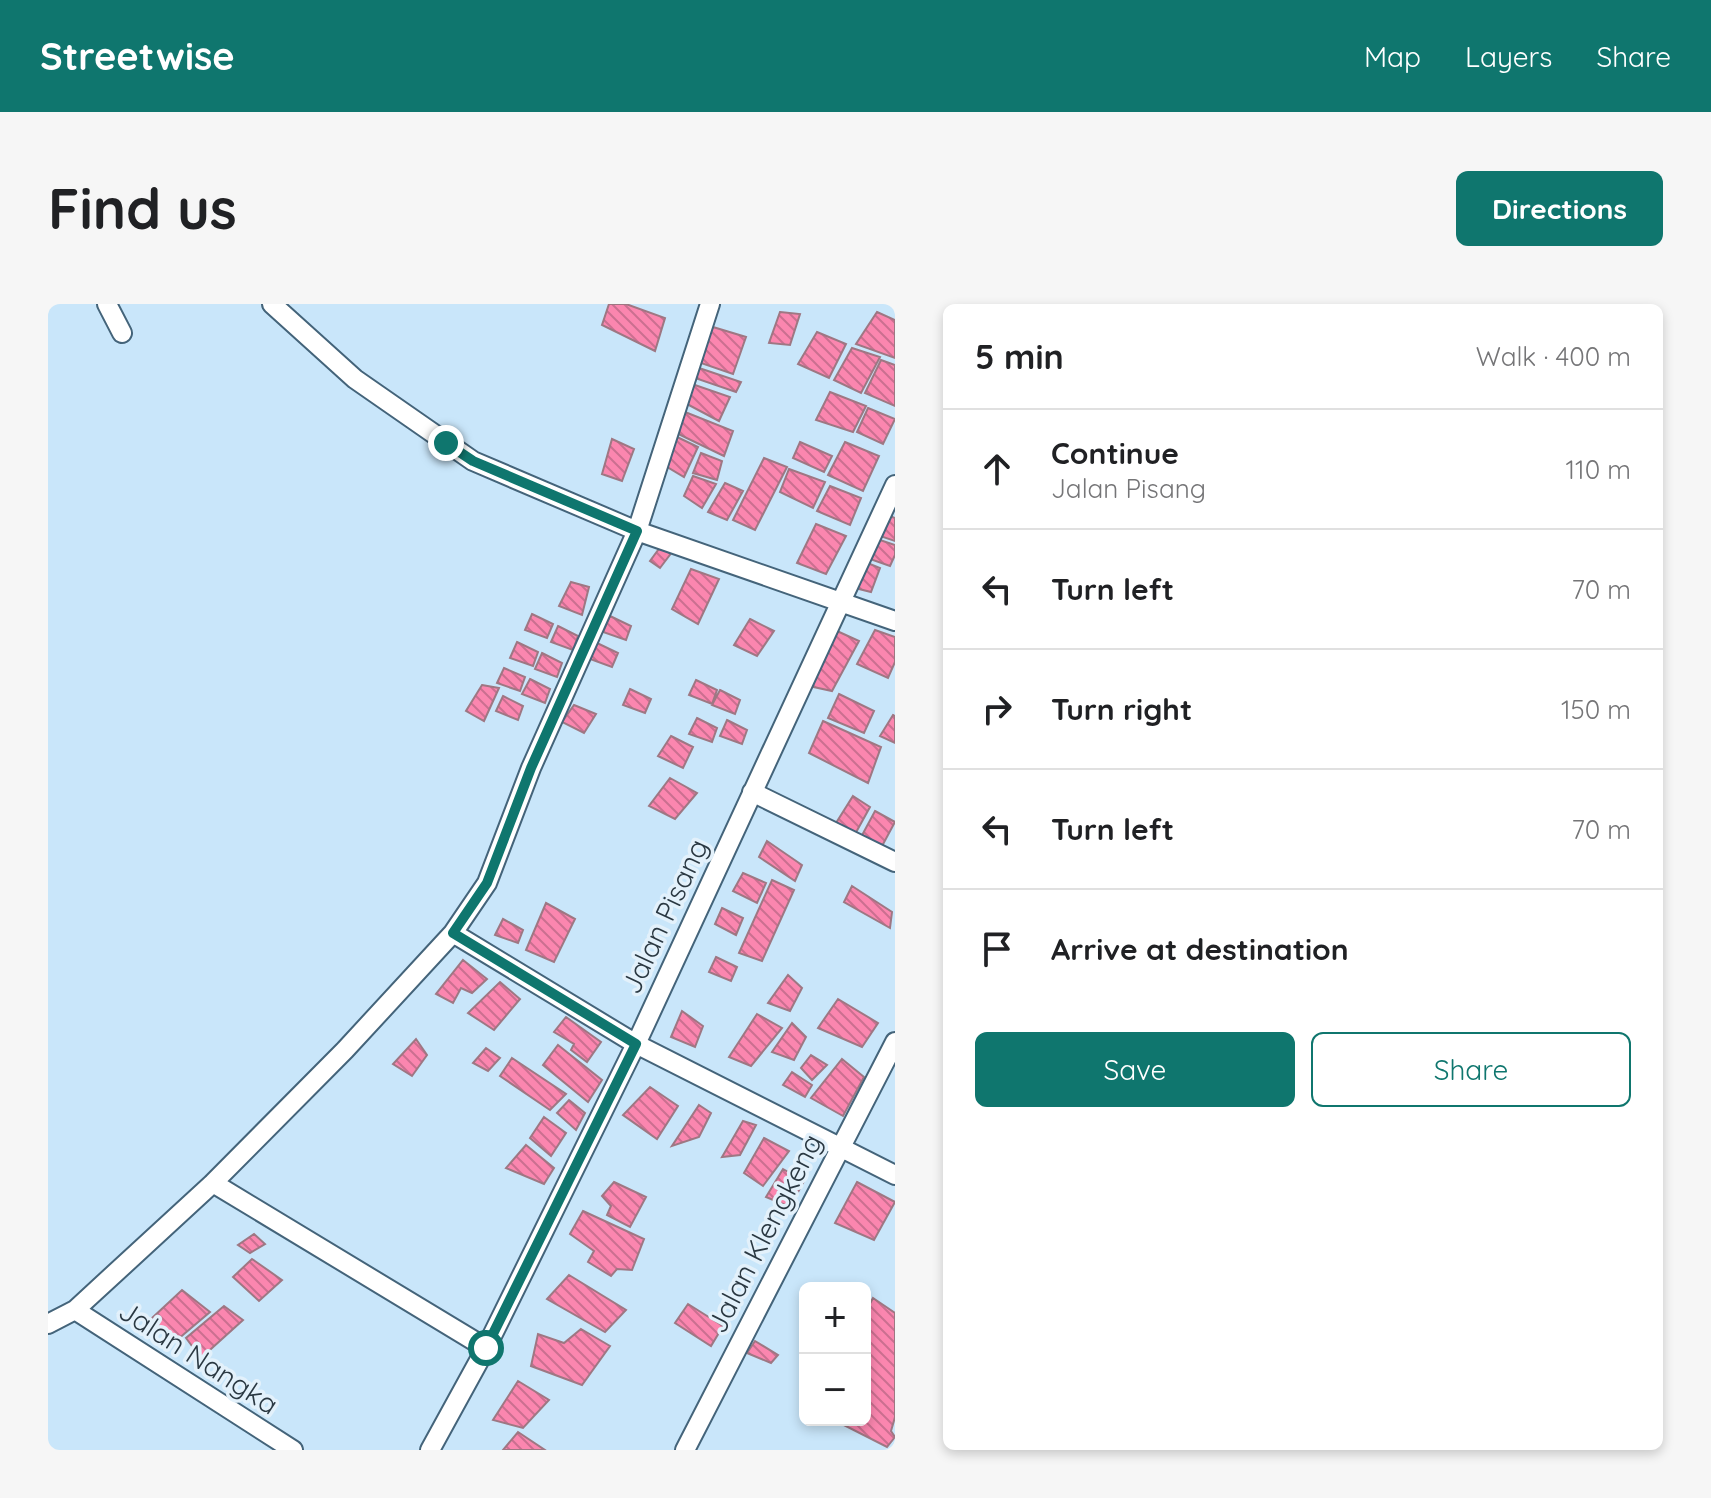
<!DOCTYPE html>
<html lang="en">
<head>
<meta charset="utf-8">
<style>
  :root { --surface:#fff; --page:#f6f6f6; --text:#202124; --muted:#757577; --line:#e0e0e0; --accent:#0f766e }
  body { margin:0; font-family:Quicksand,sans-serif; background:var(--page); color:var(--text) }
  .controls { position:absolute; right:24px; bottom:24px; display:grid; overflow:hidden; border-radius:12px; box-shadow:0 4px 12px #0003 }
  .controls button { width:72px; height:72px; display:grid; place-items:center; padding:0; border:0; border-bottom:2px solid var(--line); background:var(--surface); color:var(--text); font:40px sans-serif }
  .stop { position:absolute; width:24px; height:24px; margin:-18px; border:6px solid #0f766e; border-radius:50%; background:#fff }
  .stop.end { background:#0f766e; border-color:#fff; box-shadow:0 2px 8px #0008 }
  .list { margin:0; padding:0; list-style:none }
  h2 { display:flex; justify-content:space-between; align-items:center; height:104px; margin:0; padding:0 32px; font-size:34px }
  h2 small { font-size:26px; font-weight:400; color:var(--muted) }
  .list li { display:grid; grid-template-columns:52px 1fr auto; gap:24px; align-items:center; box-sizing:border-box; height:120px; padding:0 32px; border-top:2px solid var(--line) }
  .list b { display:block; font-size:30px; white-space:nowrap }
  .list p { margin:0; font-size:26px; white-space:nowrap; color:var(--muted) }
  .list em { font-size:26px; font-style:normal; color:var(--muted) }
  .actions { display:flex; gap:16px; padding:24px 32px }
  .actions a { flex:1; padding:18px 0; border:2px solid var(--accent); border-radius:12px; text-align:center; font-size:28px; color:var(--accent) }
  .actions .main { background:var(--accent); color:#fff }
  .icon { flex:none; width:44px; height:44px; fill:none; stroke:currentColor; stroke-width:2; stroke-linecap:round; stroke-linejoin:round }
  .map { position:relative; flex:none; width:847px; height:1146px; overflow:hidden; border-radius:12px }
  header { display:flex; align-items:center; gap:48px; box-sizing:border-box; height:112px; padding:0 40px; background:var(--accent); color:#fff }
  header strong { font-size:38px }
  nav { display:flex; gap:44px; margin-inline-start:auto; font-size:28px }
  .intro { display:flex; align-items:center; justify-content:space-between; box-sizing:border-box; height:192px; padding:0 48px }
  h1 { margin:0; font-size:56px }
  .button { padding:20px 36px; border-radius:12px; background:var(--accent); color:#fff; font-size:28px; font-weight:700 }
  main { display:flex; gap:48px; padding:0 48px }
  aside { flex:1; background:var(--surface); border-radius:12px; box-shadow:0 4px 12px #0003 }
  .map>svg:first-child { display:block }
</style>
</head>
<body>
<header>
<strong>Streetwise</strong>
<nav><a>Map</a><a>Layers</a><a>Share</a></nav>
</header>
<div class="intro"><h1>Find us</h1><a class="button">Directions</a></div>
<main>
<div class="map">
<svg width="847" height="1146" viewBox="0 0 847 1146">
  <defs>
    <pattern id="building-back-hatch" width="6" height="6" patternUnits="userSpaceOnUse" patternTransform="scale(2)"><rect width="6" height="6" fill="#fb86af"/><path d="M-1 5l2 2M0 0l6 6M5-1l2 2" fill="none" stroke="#cb6f90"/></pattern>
  </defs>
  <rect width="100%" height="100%" fill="#c9e6fa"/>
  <!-- building -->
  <path fill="url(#building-back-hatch)" stroke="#9e7783" stroke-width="2" d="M561 0H578L617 14 607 47 554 21Z
    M732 8 752 10 742 41 721 39Z
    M829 8 847 16V54L808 40Z
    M665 23 698 33 685 70 650 58Z
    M769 28 798 40 781 74 750 60Z
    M804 44 832 53 813 89 786 76Z
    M833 56 847 61V102L817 89Z
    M648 63 693 78 688 88 644 73Z
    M644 80 682 93 671 117 637 99Z
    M782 88 818 102 805 128 768 116Z
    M820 104 847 115 835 140 809 128Z
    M632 106 685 127 676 152 626 128Z
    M627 132 650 143 636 173 616 161Z
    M564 135 586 145 574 177 554 170Z
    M752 138 784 152 776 168 745 154Z
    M797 138 831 152 815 187 780 171Z
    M653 149 674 157 669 176 645 169Z
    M716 154 739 163 707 226 685 216Z
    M741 165 777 178 765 204 732 188Z
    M645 172 668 180 654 204 636 192Z
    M677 179 695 187 679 216 660 208Z
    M782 182 813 194 802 221 769 207Z
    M837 210 847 214V237L829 231Z
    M768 220 798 232 778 270 749 259Z
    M826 234 847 241V251L842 262 819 254Z
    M613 242 624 248 612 264 602 257Z
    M817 258 832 264 823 288 807 284Z
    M643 265 671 275 650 320 624 305Z
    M523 278 541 283 534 311 511 302Z
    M484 310 505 320 499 334 477 326Z
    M562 312 583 322 578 336 555 328Z
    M702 315 726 327 709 352 686 341Z
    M510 322 530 332 525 346 503 338Z
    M827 326 847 333V358L840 374 809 360Z
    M789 327 811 337 784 387 761 382Z
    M469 338 490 348 485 362 462 354Z
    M549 339 570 349 564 363 542 355Z
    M494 349 514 359 509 373 487 365Z
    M456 364 477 373 472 387 449 379Z
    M482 375 502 385 497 399 474 390Z
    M648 376 669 386 664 400 641 391Z
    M434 381 451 384 436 417 418 407Z
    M582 385 603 395 597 409 575 401Z
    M672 386 692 396 687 410 664 401Z
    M791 390 826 407 816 429 780 414Z
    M455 392 475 402 470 416 448 407Z
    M526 401 548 410 536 429 514 418Z
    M845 411 847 412V439L832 432Z
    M649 414 669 424 664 438 641 430Z
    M679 416 699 426 694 440 672 432Z
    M775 417 833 443 820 479 761 449Z
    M623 432 645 443 635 464 610 452Z
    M622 474 649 489 627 515 601 502Z
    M805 492 822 503 806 532 788 519Z
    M827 507 847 518 833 544 812 535Z
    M719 537 754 561 747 577 711 553Z
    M695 569 718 579 709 599 685 587Z
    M724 576 746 586 714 657 691 649Z
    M804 582 844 608 842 624 796 598Z
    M498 599 527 615 506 658 478 646Z
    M674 604 695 614 688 631 667 620Z
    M455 615 475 626 470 639 447 631Z
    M668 653 689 663 683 677 661 668Z
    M415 656 439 675 424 689 413 684 405 699 388 690Z
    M740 671 754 684 742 707 720 699Z
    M452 678 472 695 446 726 420 709Z
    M790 695 830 719 814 743 770 724Z
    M634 707 655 722 647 743 623 733Z
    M709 710 734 724 703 762 681 753Z
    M518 713 553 738 539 758 523 746 526 740 506 728Z
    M744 719 758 733 746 756 724 748Z
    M368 735 379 751 364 772 345 760Z
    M510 741 554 776 540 798 495 761Z
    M438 744 452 754 440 767 425 759Z
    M763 751 779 761 764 776 753 764Z
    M464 754 518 790 502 806 452 772Z
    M794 755 816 773 795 812 763 794Z
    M744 768 764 781 757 793 735 781Z
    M602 783 630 802 609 835 575 811Z
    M521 796 537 809 528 826 509 809Z
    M651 801 663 809 651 833 624 842Z
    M496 813 518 829 503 852 482 834Z
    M695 817 708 821 692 851 674 853Z
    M716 834 741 847 715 882 696 869Z
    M478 841 506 864 496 880 458 864Z
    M735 865 756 877 742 903 718 893Z
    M566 878 598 893 582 923 559 911 563 902 554 892Z
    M809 878 847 898 826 936 787 919Z
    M535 907 596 935 584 966 569 965 563 972 540 958 546 947 522 930Z
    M206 930 217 940 202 949 190 941Z
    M204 955 234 976 211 997 185 973Z
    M521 971 578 1006 557 1028 499 995Z
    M134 986 162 1008 129 1036 103 1015Z
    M825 994 847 1009V1113L843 1127 847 1133 839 1143 788 1117 817 1116V1009Z
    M640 1000 675 1022 663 1042 627 1019Z
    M176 1002 195 1016 153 1054 138 1034Z
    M533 1025 562 1042 534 1081 483 1062 490 1030 516 1039Z
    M707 1037 730 1051 723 1059 699 1049Z
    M470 1077 501 1096 475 1124 445 1116Z
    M470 1128 497 1146H455Z"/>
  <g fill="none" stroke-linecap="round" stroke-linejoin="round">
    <!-- minor casing -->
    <g stroke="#44647a" stroke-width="22">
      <path id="minor" d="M59 0 74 29
        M224 0 307 75 425 157 589 227 847 317
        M704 488 847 558
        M405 629 588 740 847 871
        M165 879 438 1044
        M27 1006 245 1146
        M0 1020 27 1006 165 879 297 746 405 629 439 579 483 464 589 227 662 0
        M382 1146 438 1044 588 740 847 181
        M637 1146 847 738"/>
    </g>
    <!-- minor -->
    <use href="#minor" stroke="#fff" stroke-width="18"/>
  </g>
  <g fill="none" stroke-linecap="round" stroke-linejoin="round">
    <!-- route -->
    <path stroke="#0f766e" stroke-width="10" d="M398 139 425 157 589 227 483 464 439 579 405 629 588 740 438 1044"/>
  </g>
  <g text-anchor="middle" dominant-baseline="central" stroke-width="7" stroke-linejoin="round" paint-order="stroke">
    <!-- street labels -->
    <g font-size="28" fill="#2a3842" stroke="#e3f1fb">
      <text transform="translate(616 612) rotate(-65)">Jalan Pisang</text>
      <text transform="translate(716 929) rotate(-63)">Jalan Klengkeng</text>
      <text transform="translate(151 1053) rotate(33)">Jalan Nangka</text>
    </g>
  </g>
</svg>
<div class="controls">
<button>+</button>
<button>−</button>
</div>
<div class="stop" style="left:438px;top:1044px"></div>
<div class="stop end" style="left:398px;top:139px"></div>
</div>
<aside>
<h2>5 min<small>Walk · 400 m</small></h2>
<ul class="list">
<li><svg class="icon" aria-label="ahead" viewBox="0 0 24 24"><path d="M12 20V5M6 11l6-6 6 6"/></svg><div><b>Continue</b><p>Jalan Pisang</p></div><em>110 m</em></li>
<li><svg class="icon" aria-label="left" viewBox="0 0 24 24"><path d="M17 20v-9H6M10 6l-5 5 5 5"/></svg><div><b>Turn left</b></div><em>70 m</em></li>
<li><svg class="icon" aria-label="right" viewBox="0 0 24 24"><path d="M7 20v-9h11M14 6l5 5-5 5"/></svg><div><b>Turn right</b></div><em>150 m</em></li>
<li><svg class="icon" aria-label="left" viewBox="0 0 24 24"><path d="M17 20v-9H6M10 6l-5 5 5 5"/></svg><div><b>Turn left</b></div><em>70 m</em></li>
<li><svg class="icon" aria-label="arrive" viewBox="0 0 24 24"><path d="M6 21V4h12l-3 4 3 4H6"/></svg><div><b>Arrive at destination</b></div></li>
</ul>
<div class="actions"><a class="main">Save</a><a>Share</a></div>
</aside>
</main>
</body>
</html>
